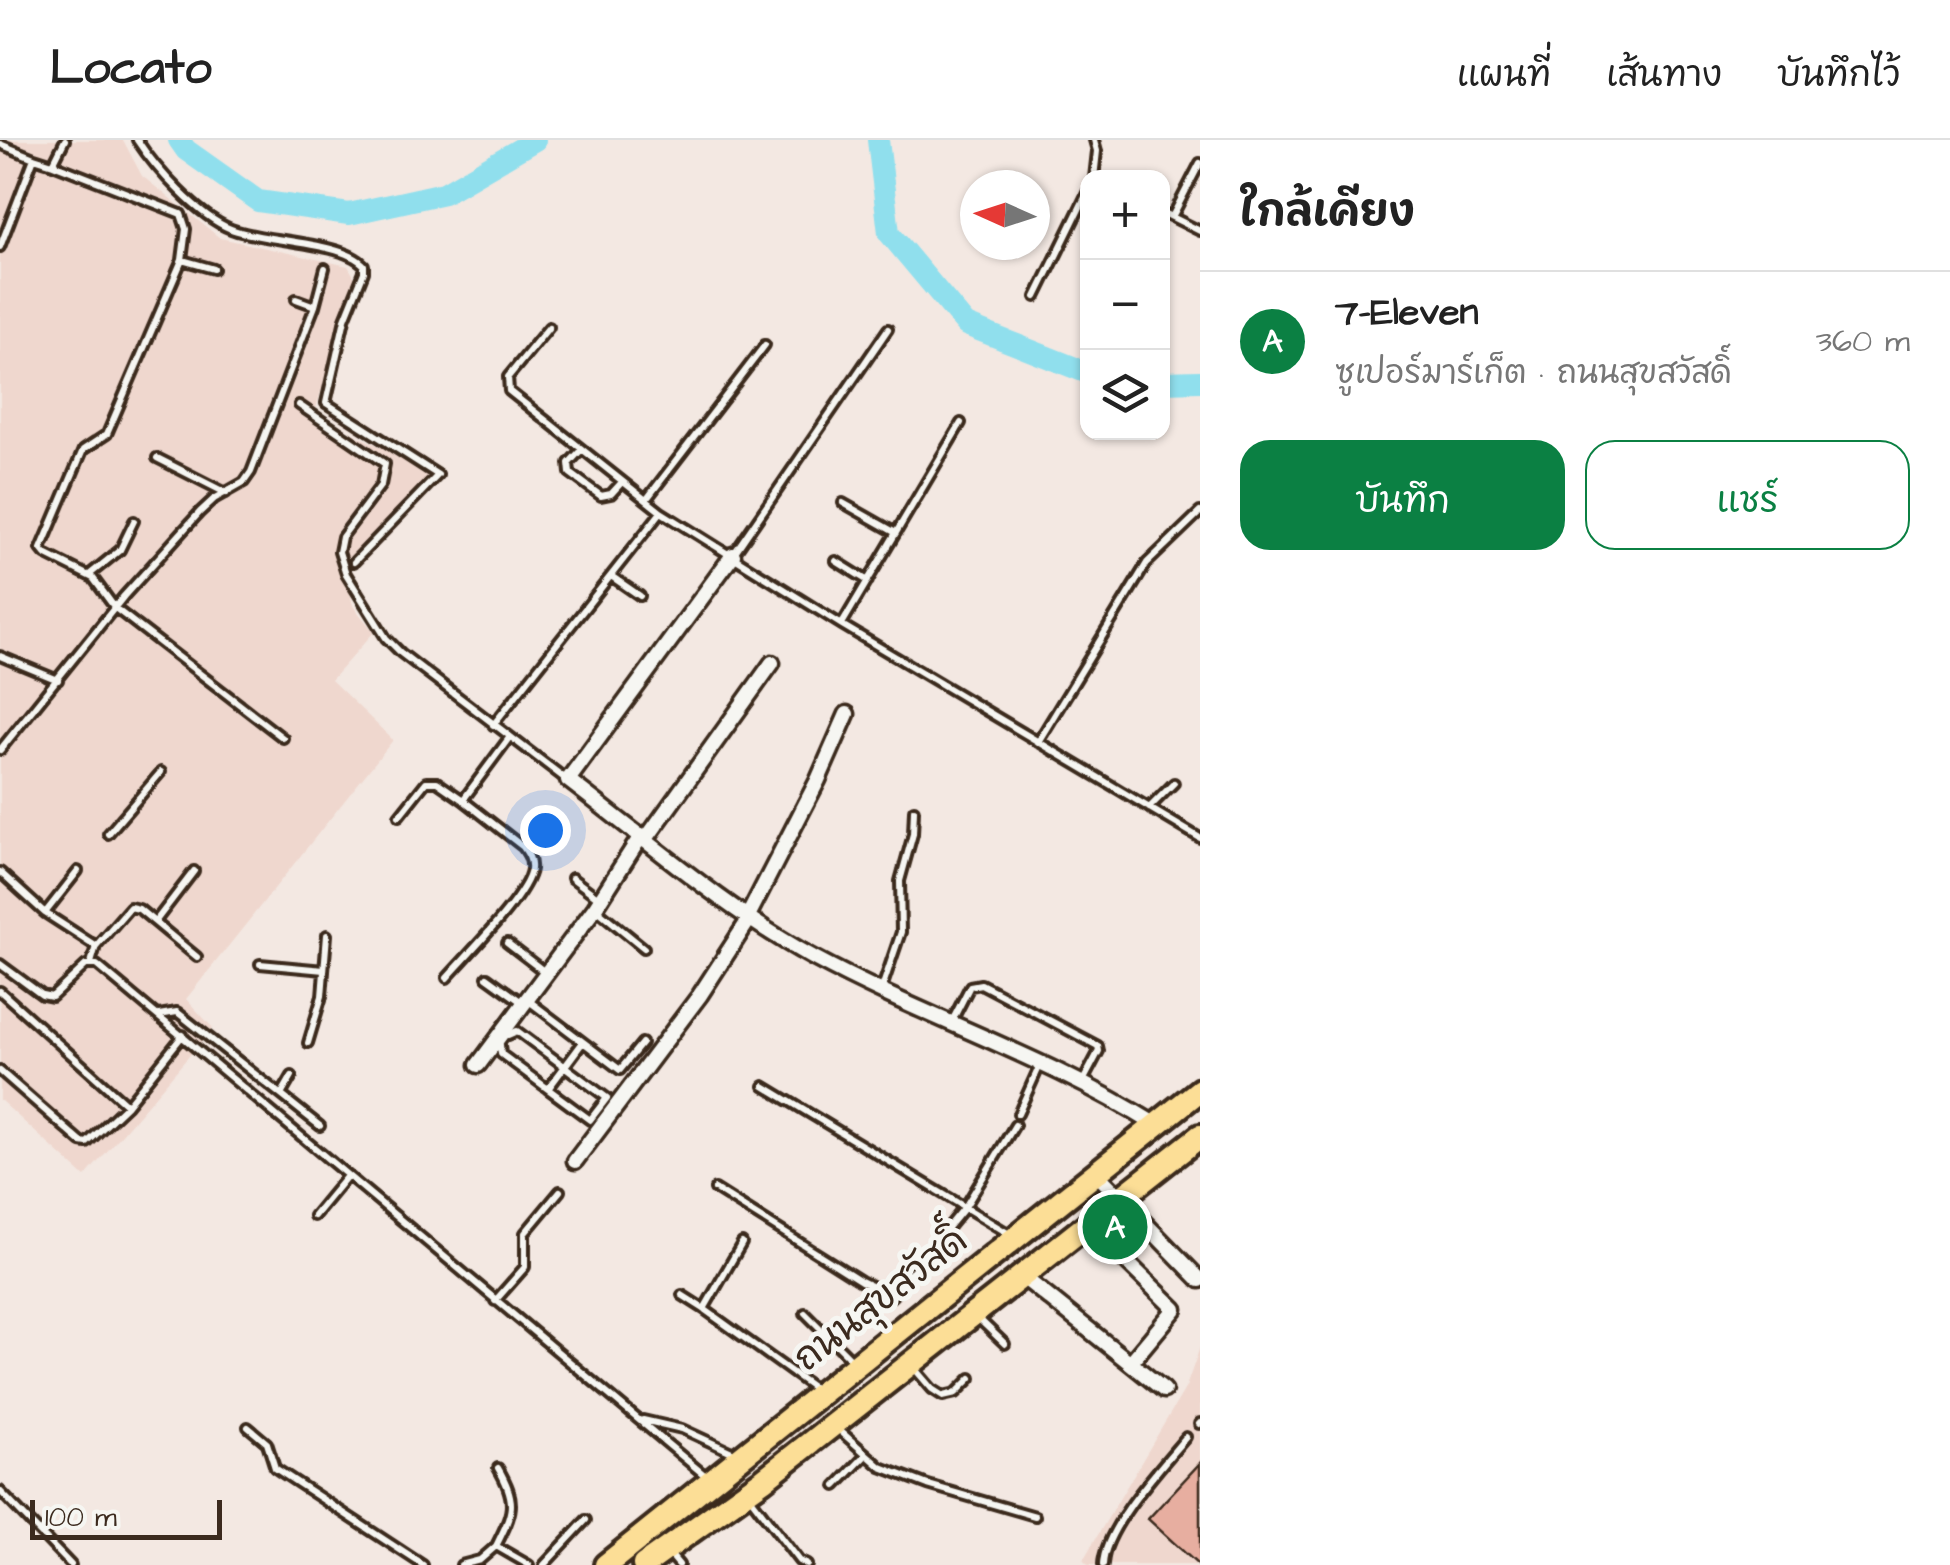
<!DOCTYPE html>
<html lang="th">
<head>
<meta charset="utf-8">
<style>
  :root { --surface:#fff; --page:#f2f2f2; --text:#222; --muted:#767676; --line:#e0e0e0; --accent:#0b8043 }
  body { margin:0; font-family:"Architects Daughter","Playpen Sans Thai",sans-serif; background:var(--page); color:var(--text) }
  .controls { position:absolute; right:30px; top:30px; display:grid; overflow:hidden; border-radius:20px; box-shadow:0 2px 8px #0004 }
  .controls button { width:90px; height:90px; display:grid; place-items:center; padding:0; border:0; border-bottom:2px solid var(--line); background:var(--surface); color:var(--text); font:50px sans-serif }
  .compass { position:absolute; left:960px; top:30px; width:90px; height:90px; border-radius:50%; background:var(--surface); box-shadow:0 2px 8px #0004; rotate:273deg }
  .scale { position:absolute; left:30px; bottom:25px; width:192px; box-sizing:border-box; padding-left:10px; border:5px solid #3b2a1e; border-top:0; font-size:28px; line-height:35px; white-space:nowrap; color:#3b2a1e; -webkit-text-stroke:8px #f6f6f2; paint-order:stroke }
  .you { position:absolute; left:545px; top:690px; width:35px; height:35px; margin:-25px; border:8px solid #fff; border-radius:50%; background:#1a73e8; box-shadow:0 0 0 15px #1a73e833 }
  .badge { display:grid; place-items:center; width:65px; height:65px; border-radius:50%; background:var(--accent); color:#fff; font-size:32px; font-weight:700 }
  .pin { position:absolute; translate:-50% -50%; border:5px solid #fff; box-shadow:0 2px 10px #0006 }
  .list { margin:0; padding:0; list-style:none }
  h2 { display:flex; justify-content:space-between; align-items:center; height:130px; margin:0; padding:0 40px; font-size:42px }
  h2 small { font-size:32px; font-weight:400; color:var(--muted) }
  .list li { display:grid; grid-template-columns:65px 1fr auto; gap:30px; align-items:center; box-sizing:border-box; height:140px; padding:0 40px; border-top:2px solid var(--line) }
  .list b { display:block; font-size:38px; white-space:nowrap }
  .list p { margin:0; font-size:32px; white-space:nowrap; color:var(--muted) }
  .list em { font-size:32px; font-style:normal; color:var(--muted) }
  .actions { display:flex; gap:20px; padding:30px 40px }
  .actions a { flex:1; padding:22px 0; border:2px solid var(--accent); border-radius:30px; text-align:center; font-size:35px; color:var(--accent) }
  .actions .main { background:var(--accent); color:#fff }
  .icon { flex:none; width:55px; height:55px; fill:none; stroke:currentColor; stroke-width:2; stroke-linecap:round; stroke-linejoin:round }
  .map { position:relative; flex:none; width:1200px; height:1425px; overflow:hidden }
  header { display:flex; align-items:center; gap:60px; box-sizing:border-box; height:140px; padding:0 50px; background:var(--surface); border-bottom:2px solid var(--line) }
  header strong { font-size:48px }
  nav { display:flex; gap:55px; margin-inline-start:auto; font-size:35px }
  main { display:flex }
  aside { flex:1; background:var(--surface) }
  .map>svg:first-child { display:block }
</style>
</head>
<body>
<header>
<strong>Locato</strong>
<nav><a>แผนที่</a><a>เส้นทาง</a><a>บันทึกไว้</a></nav>
</header>
<main>
<div class="map">
<svg width="1200" height="1425" viewBox="0 0 1200 1425">
  <rect width="100%" height="100%" fill="#f3e8e2"/>
  <filter id="ink" filterUnits="userSpaceOnUse"><feTurbulence type="fractalNoise" baseFrequency=".01" numOctaves="2"/><feDisplacementMap in="SourceGraphic" scale="20" xChannelSelector="R" yChannelSelector="G"/><feConvolveMatrix kernelMatrix="1 2 1 2 8 2 1 2 1" color-interpolation-filters="sRGB"/></filter>
  <g filter="url(#ink)">
    <!-- built -->
    <path fill="#efd7ce" d="M0 0H123L142 36 220 98 348 126 355 138 314 275 436 333 345 428 353 466 374 492 331 540 393 600 186 859 213 888 85 1037 0 960Z
      M1200 1207V1425H1088L1083 1420 1186 1247Z"/>
    <g fill="none" stroke-linecap="round" stroke-linejoin="round">
      <!-- river -->
      <path stroke="#90dfed" stroke-width="22" d="M179 0 186 10 258 61 349 74 444 53 535 0
        M878 0 889 93 966 185 1088 233
        M1162 242 1200 241"/>
    </g>
    <!-- building -->
    <path fill="#e7aea0" stroke="#3b2a1e" stroke-width="2.5" d="M1200 1323V1425H1198L1148 1379Z"/>
    <g fill="none" stroke-linecap="round" stroke-linejoin="round">
      <!-- lane casing -->
      <g stroke="#3b2a1e" stroke-width="14">
        <path id="lane" d="M137 0C156 29 198 76 231 89 264 102 342 101 364 125V132L345 179 326 263 438 335 354 422
          M1094 0 1097 11 1094 38
          M0 4 34 18
          M53 24 181 74 186 89 182 120 107 294 83 310 41 409 45 414 93 438 115 468 283 598
          M1162 72 1200 91
          M1172 77 1200 23
          M0 107 34 18 53 24 65 0
          M182 120 214 129
          M1036 157 1088 51
          M315 166 325 128
          M549 187 508 237 509 251 661 372
          M299 265 385 324 381 345 342 397 339 412 346 434 386 498 401 513 567 640
          M581 310 569 323 570 333 601 356 611 354 622 342
          M157 318 226 353
          M646 360 765 205
          M843 363 896 393
          M733 415 888 189
          M836 421 868 441
          M89 435 120 410 134 381
          M611 436 640 456
          M842 484 961 283
          M0 516 58 540
          M493 585 661 372 842 485 1200 698
          M1038 602 1147 423 1200 372
          M0 610 124 456 200 372 214 359 244 342 251 332 315 166 296 159
          M1149 668 1174 643
          M399 676 426 642H437L463 660
          M108 694 161 632
          M0 732 45 773 96 806
          M572 738 600 759
          M595 768 644 808
          M45 773 78 731
          M155 782 194 731
          M507 803 546 833
          M91 823 96 806 130 767 139 769 197 817
          M0 824 42 855 52 857 86 825H97L708 1338
          M260 824 324 830
          M487 837 523 863
          M447 838C466 816 528 755 531 729 532 720 528 714 523 707L463 660 509 598
          M882 848 901 792 900 741 913 694 914 670
          M0 851 127 965
          M529 861 620 930 642 903
          M159 875 177 872 320 986
          M952 881 970 846 981 844 1098 906 1099 911 1082 943
          M508 895 517 891 607 958 590 980 548 949 583 902
          M308 903 322 856 327 795
          M500 905 501 914 548 949
          M0 931 81 1002 87 1003 127 965 183 895
          M764 946 1011 1095
          M281 955 292 936
          M1018 974 1040 925
          M715 1049 861 1141 892 1156 965 1067 1015 985
          M314 1076 347 1036
          M742 1103 704 1169 815 1249
          M682 1155 704 1169
          M495 1161 525 1127V1093L560 1051
          M805 1173 852 1220
          M977 1177 1005 1204
          M914 1228 932 1249 943 1256 956 1253 971 1238
          M643 1280 682 1289 734 1313
          M1199 1284 1200 1283
          M248 1287 267 1303 275 1328 423 1425
          M838 1289 881 1327 928 1345 1035 1376
          M836 1346 865 1316
          M0 1351 71 1425
          M750 1357 799 1421 807 1425
          M496 1406C513 1372 518 1362 498 1328
          M669 1413 679 1425
          M461 1425 480 1420 496 1406 529 1425
          M544 1425 586 1380
          M1103 1425C1104 1388 1162 1326 1186 1297"/>
      </g>
      <!-- street casing -->
      <g stroke="#3b2a1e" stroke-width="21">
        <path id="street" d="M733 415 568 640C648 701 726 770 814 818 925 878 1048 917 1156 985
          M646 699 772 523
          M748 776 818 640 847 574
          M478 925 595 768 641 696
          M575 1021 700 855 750 778
          M1096 1033 1200 1140
          M1089 1085 1175 1169 1131 1222
          M1022 1136 1164 1250"/>
      </g>
      <!-- primary casing -->
      <g stroke="#3b2a1e" stroke-width="30">
        <path id="primary" d="M606 1425 1200 950
          M644 1425 763 1340 1200 996"/>
      </g>
      <!-- lane -->
      <use href="#lane" stroke="#f6f6f2" stroke-width="6"/>
      <!-- street -->
      <use href="#street" stroke="#f6f6f2" stroke-width="14"/>
      <!-- primary -->
      <use href="#primary" stroke="#fcde96" stroke-width="22"/>
    </g>
  </g>
  <g text-anchor="middle" dominant-baseline="central" stroke-width="10" stroke-linejoin="round" paint-order="stroke">
    <!-- street labels -->
    <g font-size="38" fill="#3b2a1e" stroke="#f6f6f2">
      <text transform="translate(881 1160) rotate(-38)">ถนนสุขสวัสดิ์</text>
    </g>
  </g>
</svg>
<div class="controls">
<button>+</button>
<button>−</button>
<button><svg class="icon" aria-label="layers" viewBox="0 0 24 24"><path d="M12 4l9 5-9 5-9-5zM3 14l9 5 9-5"/></svg></button>
</div>
<svg class="compass" viewBox="-18 -18 36 36"><path d="M0-13l5 13h-10z" fill="#e53935"/><path d="M0 13l5-13h-10z" fill="#767676"/></svg>
<div class="scale">100 m</div>
<div class="you"></div>
<div class="pin badge" style="left:1115px;top:1087px">A</div>
</div>
<aside>
<h2>ใกล้เคียง<small></small></h2>
<ul class="list">
<li><span class="badge">A</span><div><b>7-Eleven</b><p>ซูเปอร์มาร์เก็ต · ถนนสุขสวัสดิ์</p></div><em>360 m</em></li>
</ul>
<div class="actions"><a class="main">บันทึก</a><a>แชร์</a></div>
</aside>
</main>
</body>
</html>
